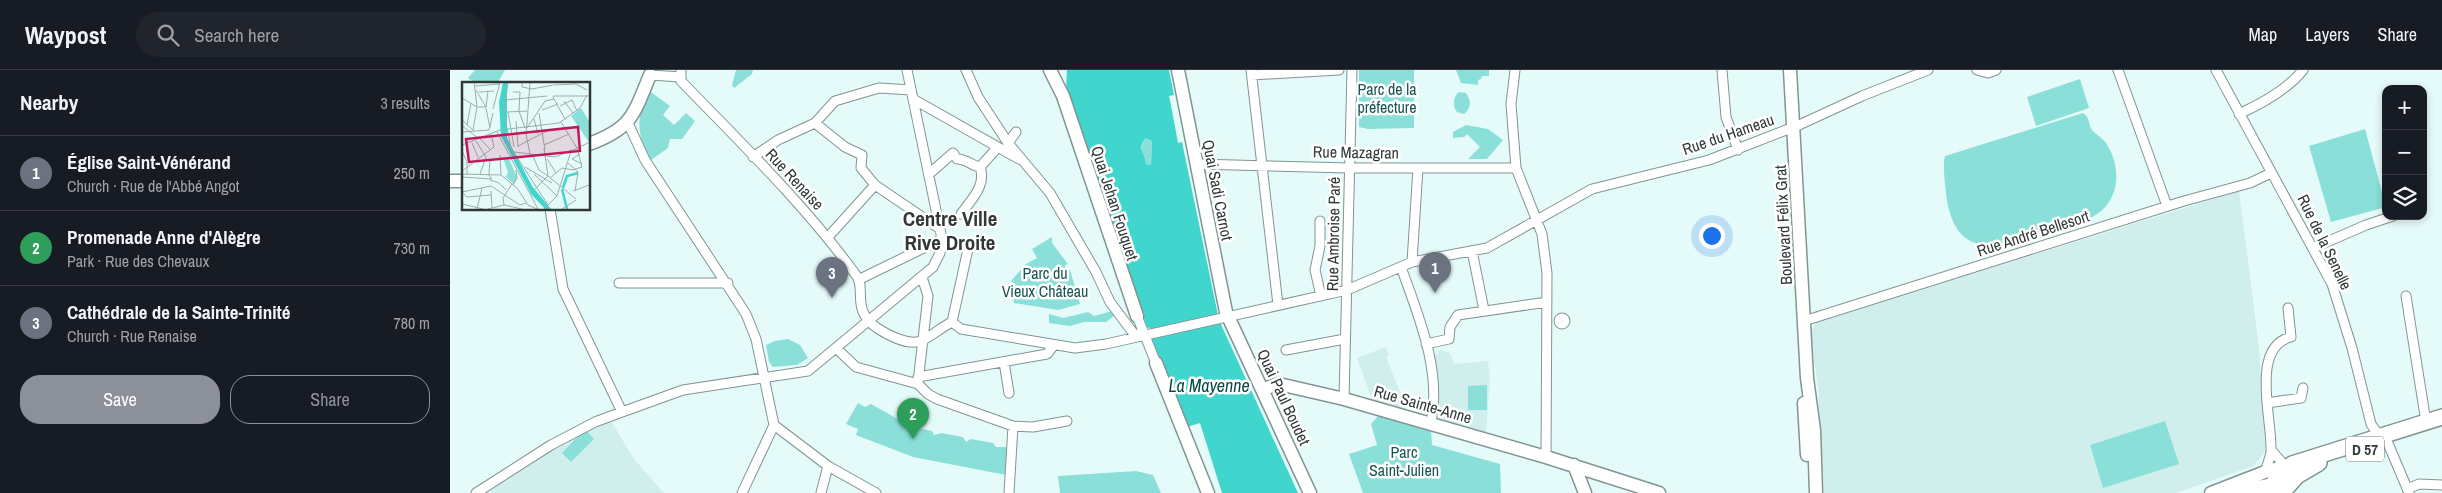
<!DOCTYPE html>
<html lang="en">
<head>
<meta charset="utf-8">
<style>
  :root { --surface:#171b24; --page:#20242c; --text:#f1f3f6; --muted:#9ea1a6; --line:#363941; --accent:#8c9099 }
  body { margin:0; font-family:"Archivo Narrow",sans-serif; background:var(--page); color:var(--text) }
  .controls { position:absolute; right:15px; top:15px; display:grid; overflow:hidden; border-radius:10px; box-shadow:0 2px 8px #0003 }
  .controls button { width:45px; height:45px; display:grid; place-items:center; padding:0; border:0; border-bottom:1px solid var(--line); background:var(--surface); color:var(--text); font:25px sans-serif }
  .you { position:absolute; left:1261px; top:165px; width:18px; height:18px; margin:-12px; border:4px solid #fff; border-radius:50%; background:#1a73e8; box-shadow:0 0 0 8px #1a73e833 }
  .badge { display:grid; place-items:center; width:32px; height:32px; border-radius:50%; background:var(--accent); color:#fff; font-size:16px; font-weight:700 }
  .pin { position:absolute; translate:-50% -41px; filter:drop-shadow(0 1px 2px #0008) }
  .pin::after { content:''; position:absolute; top:26px; width:18px; height:15px; background:inherit; clip-path:polygon(0 0,100% 0,50% 100%) }
  .list { margin:0; padding:0; list-style:none }
  h2 { display:flex; justify-content:space-between; align-items:center; height:65px; margin:0; padding:0 20px; font-size:21px }
  h2 small { font-size:16px; font-weight:400; color:var(--muted) }
  .list li { display:grid; grid-template-columns:32px 1fr auto; gap:15px; align-items:center; box-sizing:border-box; height:75px; padding:0 20px; border-top:1px solid var(--line) }
  .list b { display:block; font-size:19px; white-space:nowrap }
  .list p { margin:0; font-size:16px; white-space:nowrap; color:var(--muted) }
  .list em { font-size:16px; font-style:normal; color:var(--muted) }
  .actions { display:flex; gap:10px; padding:15px 20px }
  .actions a { flex:1; padding:11px 0; border:1px solid var(--accent); border-radius:20px; text-align:center; font-size:18px; color:var(--accent) }
  .actions .main { background:var(--accent); color:#fff }
  .icon { flex:none; width:28px; height:28px; fill:none; stroke:currentColor; stroke-width:2; stroke-linecap:round; stroke-linejoin:round }
  .map { position:relative; flex:none; width:1992px; height:423px; overflow:hidden }
  header { display:flex; align-items:center; gap:30px; box-sizing:border-box; height:70px; padding:0 25px; background:var(--surface); border-bottom:1px solid var(--line) }
  header strong { font-size:24px }
  nav { display:flex; gap:28px; margin-inline-start:auto; font-size:18px }
  .search { width:350px; height:45px; background:var(--page); display:flex; align-items:center; gap:12px; box-sizing:border-box; padding:0 18px; border-radius:28px; color:var(--muted); font-size:19px }
  main { display:flex }
  aside { flex:1; background:var(--surface) }
  .map>svg:first-child { display:block }
</style>
</head>
<body>
<header>
<strong>Waypost</strong>
<div class="search"><svg class="icon" aria-label="search" viewBox="0 0 24 24"><circle cx="10" cy="10" r="6"/><path d="M15 15l6 6"/></svg>Search here</div>
<nav><a>Map</a><a>Layers</a><a>Share</a></nav>
</header>
<main>
<aside>
<h2>Nearby<small>3 results</small></h2>
<ul class="list">
<li><span class="badge" style="background:#6b7280">1</span><div><b>Église Saint-Vénérand</b><p>Church · Rue de l'Abbé Angot</p></div><em>250 m</em></li>
<li><span class="badge" style="background:#2e9e5b">2</span><div><b>Promenade Anne d'Alègre</b><p>Park · Rue des Chevaux</p></div><em>730 m</em></li>
<li><span class="badge" style="background:#6b7280">3</span><div><b>Cathédrale de la Sainte-Trinité</b><p>Church · Rue Renaise</p></div><em>780 m</em></li>
</ul>
<div class="actions"><a class="main">Save</a><a>Share</a></div>
</aside>
<div class="map">
<svg width="1992" height="423" viewBox="0 0 1992 423">
  <rect width="100%" height="100%" fill="#e5fbf9"/>
  <!-- built -->
  <path fill="#d0efec" d="M1789 121 1809 277 1816 371 1814 383 1803 396 1726 423H1374L1368 316 1360 262 1366 253Z
    M936 277 939 286 936 287 956 337 955 341 923 333 907 288Z
    M990 280 1000 283 1004 294 1038 291 1040 308 1036 364 986 350V313L982 284H988Z
    M161 351 184 389 214 423H42L39 419 73 397 74 399 112 373 116 375 122 368Z"/>
  <!-- green -->
  <path fill="#8ae0d9" d="M25 0H55L47 14H26L18 8Z
    M286 0H303L302 4 284 18 282 15Z
    M909 0H964V58L918 59 909 57Z
    M1006 0H1039V6H1032L1031 9 1028 10V15L1011 13Z
    M1630 9 1639 38 1586 56 1577 27Z
    M198 20 220 36 213 45 224 55 236 43 245 51 232 69H220L218 78 201 90C186 64 186 48 198 20Z
    M1009 22 1016 23C1021 30 1022 38 1014 44L1007 42C1002 35 1003 27 1009 22Z
    M1633 43C1640 47 1638 54 1642 60 1646 65 1652 67 1656 73 1673 99 1670 134 1640 148 1622 154 1604 159 1586 165 1547 177 1510 188 1498 136 1496 126 1492 95 1495 86Z
    M1016 55 1038 59 1053 70 1037 89H1018L1030 77 1017 64 1014 67 1003 68V62Z
    M1915 59 1936 137 1881 152 1859 76Z
    M696 68 702 71 701 95 696 94C692 85 689 76 696 68Z
    M602 167V173L618 194 615 195 616 200H620L630 234 608 240 564 233 561 211 576 194 587 188 582 179Z
    M662 241 665 245 656 252H634L620 256 599 253V244L613 248 638 242 644 246Z
    M338 269 350 275 358 288 347 295 323 297 319 292 316 275 325 271Z
    M1037 315V340H1018V316Z
    M408 333 415 337 421 334 460 356 482 361 484 365 491 363 513 367 516 372 521 369 543 373 546 377H557L556 405 463 387 406 365 408 359 396 354Z
    M928 346 981 359 982 375 1050 394 1051 423H913L899 384 927 375 921 354Z
    M1715 351 1729 394 1653 418 1640 375Z
    M137 361 144 369 121 392 112 383 130 364Z
    M686 401 703 405 711 423H610L608 406Z"/>
  <!-- water -->
  <path fill="#40d5cd" fill-rule="evenodd" d="M617 0H719L724 25 719 26 720 30 728 73 732 72 769 250 848 423H772L750 353 737 357 702 270 704 266 701 259 697 257 616 19ZM696 68 702 71 701 95 696 94C695 83 686 79 696 68Z"/>
  <g fill="none" stroke-linecap="round" stroke-linejoin="round">
    <!-- street casing -->
    <g stroke="#809593" stroke-width="11">
      <path id="street" d="M231 0V11C291 73 355 135 406 205 417 219 400 239 427 258 438 265 460 277 473 270 483 265 492 257 502 252
        M516 0 528 27 558 73 600 123 646 202 660 232 684 264 693 265
        M801 0 828 235
        M1065 0 1061 34 1066 98 1092 164 1097 203 1096 387
        M1272 0 1276 47 1288 80
        M1527 0 1538 3 1546 0
        M1668 0 1717 136
        M1766 0 1882 214 1902 278 1921 354 1925 360 1932 366
        M200 5 231 7
        M802 5 889 0
        M463 29 569 89
        M1789 44C1811 34 1838 19 1853 0
        M178 53 195 90 296 244 306 269 324 355 292 423
        M365 53 395 77 412 85 411 98 425 115 490 159
        M558 78V73L566 62
        M303 87 328 70 365 53 385 31 429 18 461 20
        M746 94 899 98H1066
        M479 104 503 83 507 89C517 89 522 96 530 97
        M100 139 113 219 172 342
        M511 144C521 130 537 115 530 97L547 78
        M870 151V176L865 200 871 226
        M378 167 425 115
        M1863 178 1916 155 1943 146
        M1022 181 1034 240
        M962 192 968 98
        M951 197C968 245 992 300 981 353
        M410 209 492 169
        M169 213H278
        M1956 226 1976 352
        M687 246 706 293
        M1109 251a3 3 0 1 1 6 0a3 3 0 1 1-6 0Z
        M1354 251 1734 131 1800 113 1821 103
        M502 252 511 259 625 278 656 274 897 220 962 192 1037 178 1142 119 1259 90 1349 55 1412 26 1478 0
        M502 252 518 179
        M976 274 999 269 1000 257 1008 245 1097 232
        M386 278 406 297 468 314
        M836 280 895 269
        M554 292 559 323
        M468 307 597 284 604 275
        M468 312 478 226 472 207
        M468 314 478 324 487 329 563 356 583 357 617 351
        M894 329 902 0
        M1817 333 1851 328 1853 318
        M324 355 378 396 426 423
        M1937 371 1959 423
        M1822 381 1835 396
        M1815 402C1817 395 1821 387 1821 379 1822 349 1800 277 1841 267L1838 238
        M1957 419 1969 414 1992 415
        M26 423 101 375 145 352 172 342 233 320 358 301 483 197 490 183 492 169 457 0
        M371 423 378 396
        M559 423 563 356"/>
    </g>
    <!-- secondary casing -->
    <g stroke="#809593" stroke-width="15">
      <path id="secondary" d="M600 0 613 26 687 246
        M728 0 776 242 860 423
        M1340 0 1357 308 1364 360 1366 423
        M139 74C182 58 183 46 200 5
        M0 111H14
        M706 293 758 423
        M813 319 829 314 894 329 1096 387 1209 423
        M1354 333 1357 385
        M1124 395 1135 423
        M1761 423 1815 402 1842 394
        M1779 423 1829 413"/>
    </g>
    <!-- primary casing -->
    <g stroke="#809593" stroke-width="18">
      <path id="primary" d="M1817 423 1828 407 1842 394 1992 347
        M1832 423 1847 406 1869 393"/>
    </g>
    <!-- street -->
    <use href="#street" stroke="#fff" stroke-width="9"/>
    <!-- secondary -->
    <use href="#secondary" stroke="#fff" stroke-width="12"/>
    <!-- primary -->
    <use href="#primary" stroke="#fff" stroke-width="15"/>
  </g>
  <g text-anchor="middle" dominant-baseline="central" stroke-width="5" stroke-linejoin="round" paint-order="stroke">
    <!-- shield labels -->
    <rect fill="#fff" stroke="#6e7474" stroke-width="1" x="1896" y="366.5" width="38" height="25" rx="4"/>
    <g font-size="15" font-weight="bold" fill="#303938">
      <text x="1915" y="379">D 57</text>
    </g>
    <!-- park labels -->
    <g font-size="16" fill="#185552" stroke="#fff">
      <text x="937" y="19">Parc de la<tspan x="937" dy="18">préfecture</tspan></text>
      <text x="595" y="203">Parc du<tspan x="595" dy="18">Vieux Château</tspan></text>
      <text x="954" y="382">Parc<tspan x="954" dy="18">Saint-Julien</tspan></text>
    </g>
    <!-- street labels -->
    <g font-size="16" fill="#303938" stroke="#fff">
      <text transform="translate(1278 64) rotate(-19)">Rue du Hameau</text>
      <text transform="translate(906 82) rotate(1)">Rue Mazagran</text>
      <text transform="translate(345 109) rotate(47)">Rue Renaise</text>
      <text transform="translate(768 120) rotate(79)">Quai Sadi Carnot</text>
      <text transform="translate(665 133) rotate(72)">Quai Jehan Fouquet</text>
      <text transform="translate(1333 155) rotate(-93)">Boulevard Félix Grat</text>
      <text transform="translate(1583 163) rotate(-18)">Rue André Bellesort</text>
      <text transform="translate(883 164) rotate(-89)">Rue Ambroise Paré</text>
      <text transform="translate(1875 172) rotate(64)">Rue de la Senelle</text>
      <text transform="translate(834 327) rotate(65)">Quai Paul Boudet</text>
      <text transform="translate(973 334) rotate(16)">Rue Sainte-Anne</text>
    </g>
    <!-- water labels -->
    <g font-size="18" font-style="italic" fill="#074a47" stroke="#fff">
      <text x="759" y="315">La Mayenne</text>
    </g>
    <!-- district labels -->
    <g font-size="21" font-weight="bold" fill="#303938" stroke="#fff">
      <text x="500" y="148">Centre Ville<tspan x="500" dy="24">Rive Droite</tspan></text>
    </g>
  </g>
  <!-- overview -->
  <g transform="translate(12 12)">
    <rect width="128" height="128" fill="#e5fbf9"/>
    <path d="M119 26 127 39V60L109 34ZM46 75 55 95 52 102 44 95 46 90 41 76Z" fill="#8ae0d9"/>
    <path d="M41 0H45V56L70 104 89 127H83L69 112 39 54 37 20Z" fill="#40d5cd"/>
    <path fill="none" stroke="#40d5cd" stroke-width="2.5" d="M101 106 105 94 116 91M100 107 105 127"/>
    <path fill="none" stroke="#9dadac" stroke-width="1" d="M12 0 15 24M60 0V5L70 7 91 3M92 3 114 2 125 8M13 4 38 2M14 8 24 25M17 10 32 9M51 10H58L57 29 63 46M0 16 15 25H24M92 17 103 37M43 18 85 14M102 19 111 31M98 24 110 18 115 29M24 25 26 9M24 26 28 46M31 27 38 0M66 28 68 0M80 28 96 22M66 29 64 52 68 72M42 30 46 0M45 30 66 29M46 30 52 65M42 31 49 66 86 123M77 31 83 68M72 37 76 52M0 38 12 49M54 39 56 65M99 40 115 66M5 43 9 21M0 44 16 56M65 46 83 19 92 17 91 14H128M11 48 15 25M0 50 27 48 31 31M35 50 76 127M17 56 29 68M14 59 24 75M10 61 16 75M0 63 38 48 97 41 118 26 125 13M82 63 107 52M56 64 89 47M82 66 86 94 114 117M0 69 5 80V92M52 70 93 75 110 68M70 72 77 88 86 94 73 107M118 72 110 77 120 82M38 73 39 93M85 77 94 91M106 81 116 90 113 109M63 85 90 101M0 89 32 65 29 52M0 92 39 93 55 106 66 123 75 127M18 92 24 75M27 92 28 77M72 92 95 114M0 95 30 97 26 92M88 96 100 86 111 88 120 85 115 66M28 98 37 101 44 108M51 103 55 96 54 88M29 109 30 126M111 109 127 103M0 110 29 104 58 123 64 121M0 110 5 115 29 113M0 122 21 127M42 123 41 116 50 102M15 127 20 106M26 127 42 123 60 127M82 127 95 114 109 69 128 60M100 127 114 118"/>
    <path fill="#c2185b" fill-opacity="0.15" stroke="#c2185b" stroke-width="2.5" d="M116 45 118 69 7 80 4 57Z"/>
    <rect width="128" height="128" fill="none" stroke="#303938" stroke-width="2.5"/>
  </g>
</svg>
<div class="controls">
<button>+</button>
<button>−</button>
<button><svg class="icon" aria-label="layers" viewBox="0 0 24 24"><path d="M12 4l9 5-9 5-9-5zM3 14l9 5 9-5"/></svg></button>
</div>
<div class="you"></div>
<div class="pin badge" style="left:985px;top:223px;background:#6b7280">1</div>
<div class="pin badge" style="left:463px;top:369px;background:#2e9e5b">2</div>
<div class="pin badge" style="left:382px;top:228px;background:#6b7280">3</div>
</div>
</main>
</body>
</html>
